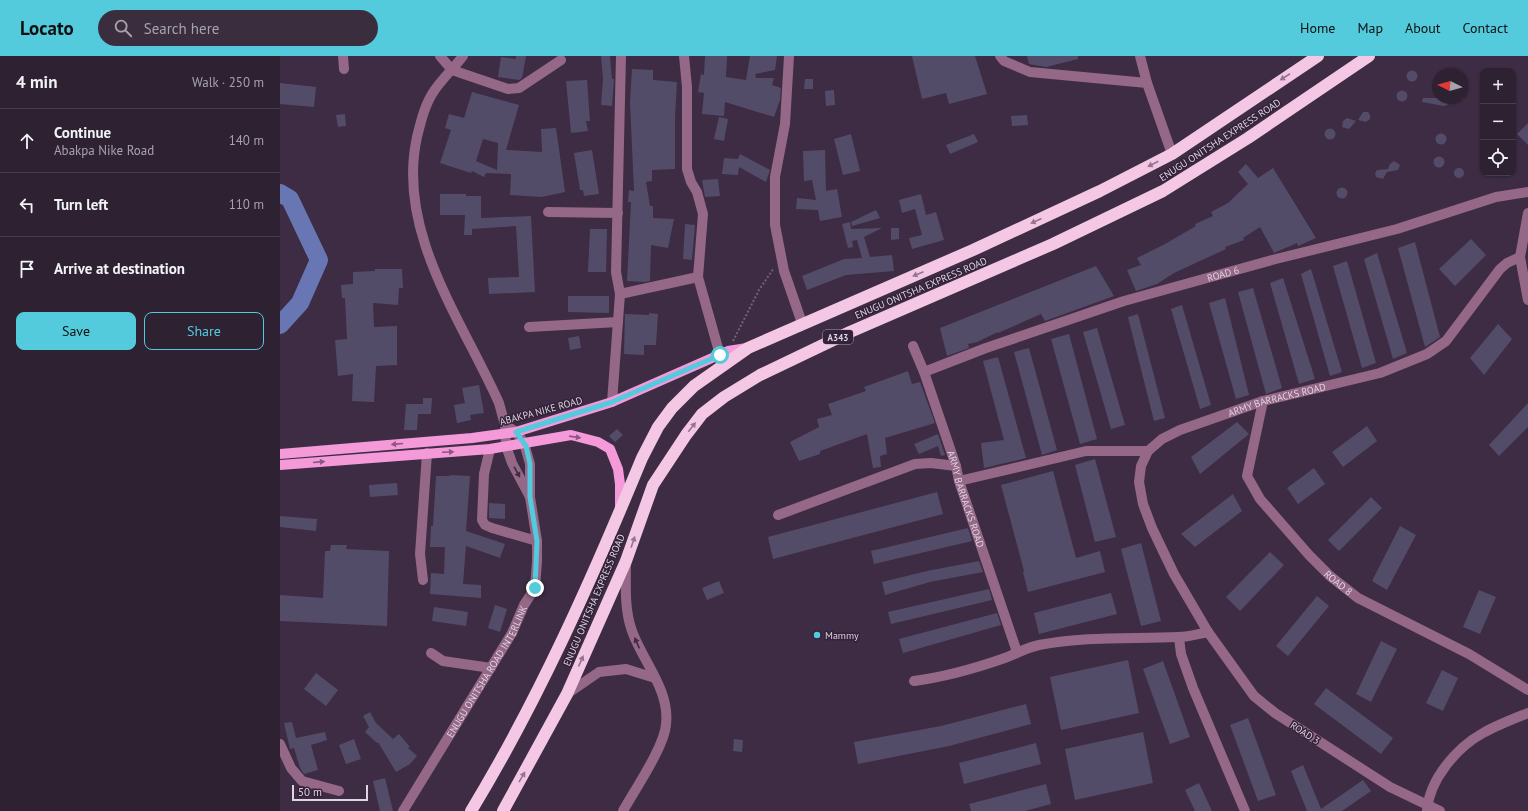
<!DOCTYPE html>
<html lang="en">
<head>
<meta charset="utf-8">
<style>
  :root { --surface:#2e2132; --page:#3a2e3e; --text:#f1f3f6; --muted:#a7a3ac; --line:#493e4d; --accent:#54cadd }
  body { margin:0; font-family:"PT Sans",sans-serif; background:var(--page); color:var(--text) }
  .controls { position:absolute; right:12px; top:12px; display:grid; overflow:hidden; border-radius:8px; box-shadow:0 1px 3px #0004 }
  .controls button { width:36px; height:36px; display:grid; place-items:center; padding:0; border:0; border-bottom:1px solid var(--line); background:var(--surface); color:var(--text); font:20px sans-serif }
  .compass { position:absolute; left:1152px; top:12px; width:36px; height:36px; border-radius:50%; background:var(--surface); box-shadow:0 1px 3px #0004; rotate:275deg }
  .scale { position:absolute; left:12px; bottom:10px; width:76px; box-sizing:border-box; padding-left:4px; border:2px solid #dfd4e3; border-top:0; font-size:11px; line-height:14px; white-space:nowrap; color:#dfd4e3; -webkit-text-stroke:3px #332239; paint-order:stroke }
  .stop { position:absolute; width:12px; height:12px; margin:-9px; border:3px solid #54cadd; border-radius:50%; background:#fff }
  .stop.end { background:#54cadd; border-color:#fff; box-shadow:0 1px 4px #0008 }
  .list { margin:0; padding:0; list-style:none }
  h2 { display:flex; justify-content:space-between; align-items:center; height:52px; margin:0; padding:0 16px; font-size:17px }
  h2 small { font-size:13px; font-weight:400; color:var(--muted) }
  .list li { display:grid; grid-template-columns:26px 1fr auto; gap:12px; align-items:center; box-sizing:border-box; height:64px; padding:0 16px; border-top:1px solid var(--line) }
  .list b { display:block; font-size:15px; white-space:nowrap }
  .list p { margin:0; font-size:13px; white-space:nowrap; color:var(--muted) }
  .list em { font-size:13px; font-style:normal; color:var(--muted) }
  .actions { display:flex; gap:8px; padding:12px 16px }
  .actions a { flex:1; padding:9px 0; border:1px solid var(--accent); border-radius:8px; text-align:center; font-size:14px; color:var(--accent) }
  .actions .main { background:var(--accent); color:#111 }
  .icon { flex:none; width:22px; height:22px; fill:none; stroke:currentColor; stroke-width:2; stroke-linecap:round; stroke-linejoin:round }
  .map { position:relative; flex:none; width:1248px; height:755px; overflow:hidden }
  header { display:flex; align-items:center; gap:24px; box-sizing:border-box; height:56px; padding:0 20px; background:var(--accent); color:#111 }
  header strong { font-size:19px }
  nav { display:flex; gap:22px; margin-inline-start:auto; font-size:14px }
  .search { width:280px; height:36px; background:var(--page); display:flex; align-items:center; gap:10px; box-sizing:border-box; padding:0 14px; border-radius:22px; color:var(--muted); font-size:15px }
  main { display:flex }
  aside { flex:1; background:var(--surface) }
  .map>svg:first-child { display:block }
</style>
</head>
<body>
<header>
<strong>Locato</strong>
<div class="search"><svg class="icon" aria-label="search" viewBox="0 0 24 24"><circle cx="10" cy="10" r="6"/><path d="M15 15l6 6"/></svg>Search here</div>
<nav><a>Home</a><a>Map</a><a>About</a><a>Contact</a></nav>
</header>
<main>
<aside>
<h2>4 min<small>Walk · 250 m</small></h2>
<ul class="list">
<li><svg class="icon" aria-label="ahead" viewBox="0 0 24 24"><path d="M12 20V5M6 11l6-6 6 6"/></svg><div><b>Continue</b><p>Abakpa Nike Road</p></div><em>140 m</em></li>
<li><svg class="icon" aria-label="left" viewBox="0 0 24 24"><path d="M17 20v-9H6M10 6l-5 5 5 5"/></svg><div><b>Turn left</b></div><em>110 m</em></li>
<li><svg class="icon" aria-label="arrive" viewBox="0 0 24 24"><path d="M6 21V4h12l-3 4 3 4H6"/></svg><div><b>Arrive at destination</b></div></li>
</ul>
<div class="actions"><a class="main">Save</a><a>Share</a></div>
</aside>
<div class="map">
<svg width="1248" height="755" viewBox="0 0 1248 755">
  <rect width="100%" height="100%" fill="#3d2c43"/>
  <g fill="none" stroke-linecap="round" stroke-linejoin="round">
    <!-- river -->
    <path stroke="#6976b4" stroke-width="18" d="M0 137 10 143 39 204 20 247 0 269"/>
  </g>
  <!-- building -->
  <path fill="#534c69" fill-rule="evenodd" d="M236 0H246L242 22 239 24 218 21 221 1 236 3Z
    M321 0H330L332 23H334L332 50 321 49 323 23Z
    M425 0H447L446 21 466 24 470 0H497L495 14 475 18 476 22H494L492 29 501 32 500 44 494 61 445 46 444 60 422 58 424 37 418 36 421 18 424 19Z
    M632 0H695L707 38 669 48 666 37 642 43Z
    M747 0H798V3L766 11 749 8Z
    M352 13 373 14V24L397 26 395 61V113L372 114V125L366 126 370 150H373V162L394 163 388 192 371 189 370 225 366 226 347 225 351 146H348L349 134 354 135 350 46Z
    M1126.5 20a5.5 5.5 0 1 1 11 0a5.5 5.5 0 1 1-11 0Z
    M525 23H533V33H524Z
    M307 24 310 65H306L308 75 291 77 286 25Z
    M0 27 36 31 34 51 0 48Z
    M554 34 555 49 546 50 545 35Z
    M1116.5 40a5.5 5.5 0 1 1 11 0a5.5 5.5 0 1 1-11 0Z
    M192 36 239 49 226 94 262 96 261 73 276 72 285 136 262 141 230 139 231 118 206 117 204 121 192 115 191 117 160 107 171 74 165 72 169 58 184 62ZM203 83 218 87 217 114 196 105Z
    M1143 42H1185L1164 50 1142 46Z
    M1083 56H1088L1090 59V63L1086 66 1078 64Z
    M65 58 66 70 58 71 56 59Z
    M747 59 748 69 732 70 731 60Z
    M439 61 448 63 444 85 434 83Z
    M1067 62 1076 65 1069 73 1062 71 1063 65Z
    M1248 67V89L1237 78Z
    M1044.5 78a5.5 5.5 0 1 1 11 0a5.5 5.5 0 1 1-11 0Z
    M1155.5 83a5.5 5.5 0 1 1 11 0a5.5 5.5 0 1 1-11 0Z
    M571 78 580 115 563 119 554 83Z
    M694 78 698 86 670 98 666 89Z
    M312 94 319 138 304 140 303 134H300L294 97Z
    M545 94 546 135 557 133 562 161 540 165 538 154 516 153 517 142 536 144 532 124 524 125 523 95Z
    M460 98 490 114 486 126 459 111 458 119 442 118 444 102 458 103Z
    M1153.5 106a5.5 5.5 0 1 1 11 0a5.5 5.5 0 1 1-11 0Z
    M1114 105 1120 109 1118 114 1107 116 1103 123 1096 121 1095 117 1097 114 1108 113 1110 108Z
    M966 108 978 122 993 112 1036 182 1018 190 1017 187 994 197 980 171 963 182 964 184 945 191 946 193 894 217 877 228 856 235 847 214 861 209 857 202 885 188 916 170 915 168 933 160 931 156 948 147 968 128 958 116Z
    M1174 117a5 5 0 1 1 10 0a5 5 0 1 1-10 0Z
    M438 123 440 140 425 141 422 124Z
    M1056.5 137a5.5 5.5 0 1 1 11 0a5.5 5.5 0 1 1-11 0Z
    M160 138H186V140H201V162L251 160 255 236 209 238 208 222 239 221 236 170 192 173V179H184L185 159H160Z
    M641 138 646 159 656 156 664 184 632 193 629 182 642 179 635 153 622 157 619 144Z
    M596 154 600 162 572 170 571 166Z
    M570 166 571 173 602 172 584 181 590 201 612 199 614 215 566 219 527 234 522 220 564 203 582 202 577 184 572 185 573 191 568 192 562 168Z
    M405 168 415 169 412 204 403 203Z
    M611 172H619V183L611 184Z
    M310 173H327L326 216H308Z
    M1191 183 1206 199 1175 230 1159 213Z
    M1135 186 1160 281 1145 291 1118 192Z
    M1097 197 1127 297 1113 303 1084 203Z
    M1067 205 1096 307 1082 312 1053 210Z
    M816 210 834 240 765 265 761 258 718 277V276L697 286 688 288 689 292 667 300 660 272Z
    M95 213H122L123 232H119L118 249 93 247 94 271 117 270V309L96 310 94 346 72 345 73 318 58 320 55 284 67 283 65 242H62L61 229 73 228V216L95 215Z
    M1031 213 1062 316 1050 320 1021 218Z
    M1003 222 1035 323 1019 328 990 227Z
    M973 232 1002 332 986 338 958 236Z
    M288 240H329V257L288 256Z
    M945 242 969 339 956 343 929 247Z
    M902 249 931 349 920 353 891 253Z
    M369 257 378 258 376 289H364V299L344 298 345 258 369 259Z
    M858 258 885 362 874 365 848 261Z
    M1218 268 1232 283 1204 319 1190 302Z
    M817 272 845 369 831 373 803 276Z
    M789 278 817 383 800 388 771 283Z
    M299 280 301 292 290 294 288 282Z
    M749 292 777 394 762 399 734 296Z
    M718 301 746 402 704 412 701 387 724 384 703 305Z
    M628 315 632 328 640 326 655 367 605 382 607 398 600 400 601 411 593 412 587 378 540 395V398L519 405 510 386 539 371 537 363 552 359 548 348 586 335 584 331Z
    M199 329 204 357 190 359 191 364 177 367 174 349 185 347 182 332Z
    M143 342H152L151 358H138L137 374H124L126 348H143Z
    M1248 347V371L1219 400 1209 389Z
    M957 366 969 378 920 418 911 401Z
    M1087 370 1097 385 1063 411 1052 396Z
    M337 373 343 379 335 386 329 380Z
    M658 378 665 399 661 400 658 390 639 398 634 388Z
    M815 403 836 481 815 486 795 409Z
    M1034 412 1045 428 1018 448 1007 432Z
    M773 415 796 502 820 495 825 516 748 536 743 516 744 515 721 429Z
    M170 419 190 420 186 475 225 488 220 502 186 490 183 528 201 529V542L150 538 151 517 164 518 165 491H150L151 470H153L156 420H170Z
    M117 427 118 439 90 441 89 429Z
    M657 436 663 458 493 503 488 481Z
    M953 438 962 455 915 491 901 478Z
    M1091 441 1102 452 1059 495 1048 484Z
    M209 447 225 448V463L209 462Z
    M0 460 37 463 36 475 0 471Z
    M1120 470 1136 479 1107 534 1092 525Z
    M688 472 692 485 594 508 591 495Z
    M861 487 881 565 861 570 841 493Z
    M51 489H67L66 493 109 495 107 570 0 565V539L43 542 45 495H50Z
    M990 496 1004 509 960 555 946 541Z
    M699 505 703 516 650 526 605 539 602 526 647 515Z
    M439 525 444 537 427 544 422 532Z
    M709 533 712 544 611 568 608 556Z
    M1199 534 1216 541 1200 578 1183 571Z
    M831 537 837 558 759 578 754 557Z
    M1037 540 1049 550 1008 600 996 590Z
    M215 549 227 553 220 576 208 572Z
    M154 551 188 556 186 570 152 565Z
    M717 557 721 569 623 597 619 583Z
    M1101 585 1117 593 1091 646 1076 638Z
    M848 604 859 657 781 674 770 621Z
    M883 605 910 681 890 688 863 613Z
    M1162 614 1178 622 1163 655 1146 647Z
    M36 617 58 634 46 650 24 633Z
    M1046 632 1113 682 1101 698 1034 648Z
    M746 648 751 668 669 690 578 708 574 686 661 670Z
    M90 656 96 667 113 683 119 678 130 691 128 692 137 700 130 708 116 716 98 686 97 687 85 676 89 671 83 660Z
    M968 662 996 739 978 745 950 669Z
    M12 666 16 682 45 676 47 684 31 689 38 714 24 718 20 712 14 692 10 693 4 667Z
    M863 676 873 727 795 744 785 693Z
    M74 683 81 703 66 708 59 689Z
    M454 683 463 684 462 696 453 695Z
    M756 687 761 708 684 728 679 707Z
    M1023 709 1041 753 1083 724 1091 735 1062 755H1027L1011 715Z
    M105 722 113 755H100L93 725Z
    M919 727 932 755H915L905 734Z
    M766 728 771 748 745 755H691L689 748Z"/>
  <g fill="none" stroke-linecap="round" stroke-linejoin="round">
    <!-- path -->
    <path stroke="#726378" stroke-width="2" stroke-dasharray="2 2" stroke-linecap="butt" d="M453 285 479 234 494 212"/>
    <!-- minor -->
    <g stroke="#946886" stroke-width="10">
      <path d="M63 0 64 13"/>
      <path d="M160 0 172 14 228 33 239 32 281 4"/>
      <path d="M183 0C174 12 162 23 154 35 145 48 141 65 137 81 116 176 182 264 219 347L225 369 226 390 232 407 250 441"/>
      <path d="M404 0 407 31V113L411 126 417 136 423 158 418 221 440 299"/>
      <path d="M509 0 505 68 495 121V169L504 215 522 267"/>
      <path d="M720 0 724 5 750 16 867 27"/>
      <path d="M860 0 867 27 892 98"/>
      <path d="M268 156 338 157"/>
      <path d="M1248 157 1240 201 1248 244"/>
      <path d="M340 238 418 221"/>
      <path d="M249 271 338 266"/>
      <path id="s1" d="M633 290 644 316 676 410 679 425 737 596"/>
      <path id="s2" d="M644 316 706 292 844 245 992 204 1117 173 1216 141 1248 136"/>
      <path id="s3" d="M983 345 967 420 980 443 1029 499 1050 520 1078 542 1189 598 1248 634"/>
      <path d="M332 346 340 238 336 216 341 0"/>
      <path d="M210 393 204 418 202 464 205 469 212 472 257 485"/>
      <path d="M679 425 806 395H868"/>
      <path d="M498 459 635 408 651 407 676 410"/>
      <path d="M143 524 140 498 147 397"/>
      <path d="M899 582 901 598 913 632 965 755"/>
      <path d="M151 597 163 605 211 612"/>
      <path d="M634 625C664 621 693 613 722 603 734 599 745 592 759 589 805 580 851 583 898 581 908 581 918 578 928 576"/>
      <path d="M287 638 319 616 346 613 375 622"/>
      <path d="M0 688 11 712 22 725 59 735"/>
      <path id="s4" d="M123 755 232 577 244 549 255 532 257 505V485L250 441V408L244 387 236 376 229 371"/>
      <path d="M343 755C354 735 385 690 386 668 390 634 363 606 352 575 344 553 346 529 346 506"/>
      <path d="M1147 755C1149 724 1176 692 1203 677 1217 669 1233 663 1248 657"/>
      <path id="s5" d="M1160 755 1110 731 995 657 974 640 928 576 894 518 872 472 863 448 859 426 861 410 868 395 882 383 900 374 983 345 1100 317 1147 298 1166 285 1220 213 1227 207 1240 201"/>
    </g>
    <!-- major -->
    <path stroke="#f49ad9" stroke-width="10" d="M0 398 192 382 236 376 332 346 448 295 467 292
      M0 409 210 393 291 379 318 386 330 393 338 413 340 428V452"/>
    <!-- highway -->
    <path stroke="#f4c8e5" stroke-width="12" d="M191 755C259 643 312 523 362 402L378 371 392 352 414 330 468 292 693 194 820 135 892 98 1038 0
      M223 755 287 638 346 505 373 429 406 379 422 358 444 341 480 319 570 276 773 188 883 135 968 82 1089 0"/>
  </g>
  <!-- one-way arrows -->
  <defs><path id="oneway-solid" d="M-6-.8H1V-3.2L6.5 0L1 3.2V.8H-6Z"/></defs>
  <g fill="#94758f">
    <use href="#oneway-solid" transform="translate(1005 21) rotate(147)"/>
    <use href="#oneway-solid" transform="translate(873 108) rotate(153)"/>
    <use href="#oneway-solid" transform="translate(756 165) rotate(155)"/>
    <use href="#oneway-solid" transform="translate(638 218) rotate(157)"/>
    <use href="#oneway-solid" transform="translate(412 371) rotate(-52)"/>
    <use href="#oneway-solid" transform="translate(353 486) rotate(-71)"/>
    <use href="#oneway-solid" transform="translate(301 605) rotate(-66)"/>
    <use href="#oneway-solid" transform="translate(242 721) rotate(-60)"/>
  </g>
  <g fill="#8a5881">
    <use href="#oneway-solid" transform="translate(295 381) rotate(8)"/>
    <use href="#oneway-solid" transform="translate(117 388) rotate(175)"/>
    <use href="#oneway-solid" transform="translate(168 396) rotate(-3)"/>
    <use href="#oneway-solid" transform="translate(39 406) rotate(-5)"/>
  </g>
  <g fill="#422c45">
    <use href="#oneway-solid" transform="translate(237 416) rotate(61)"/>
    <use href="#oneway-solid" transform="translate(357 587) rotate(-114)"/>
  </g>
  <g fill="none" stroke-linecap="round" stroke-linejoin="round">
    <!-- route -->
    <path stroke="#54cadd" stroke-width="5" d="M255 532 257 485 250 441V408L246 390 236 376 332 346 440 299"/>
  </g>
  <!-- markers -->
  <circle fill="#54cadd" stroke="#332239" stroke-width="1.5" cx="537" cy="579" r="4"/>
  <g text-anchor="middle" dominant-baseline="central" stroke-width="3" stroke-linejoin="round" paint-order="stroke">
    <!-- shield labels -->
    <rect fill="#332239" stroke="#ab9fb0" stroke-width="1" x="543" y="274" width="30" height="14" rx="3"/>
    <g font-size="9" font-weight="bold" fill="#dfd4e3">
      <text x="558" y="281">A343</text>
    </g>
    <!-- street labels -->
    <g font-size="10" fill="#dfd4e3" stroke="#332239">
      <text transform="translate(940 84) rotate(-33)">ENUGU ONITSHA EXPRESS ROAD</text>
      <text stroke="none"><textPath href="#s2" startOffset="315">ROAD 6</textPath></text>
      <text transform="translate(641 232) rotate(-23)">ENUGU ONITSHA EXPRESS ROAD</text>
      <text stroke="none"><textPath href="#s5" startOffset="637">ARMY BARRACKS ROAD</textPath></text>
      <text transform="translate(261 355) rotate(-15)">ABAKPA NIKE ROAD</text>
      <text stroke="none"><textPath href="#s1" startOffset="162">ARMY BARRACKS ROAD</textPath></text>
      <text stroke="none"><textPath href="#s3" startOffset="218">ROAD 8</textPath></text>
      <text transform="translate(314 544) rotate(-67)">ENUGU ONITSHA EXPRESS ROAD</text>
      <text stroke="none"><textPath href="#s4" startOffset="163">ENUGU ONITSHA ROAD INTERLINK</textPath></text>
      <text transform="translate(1025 677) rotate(33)">ROAD 3</text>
    </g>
    <!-- poi labels -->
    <g font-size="10" fill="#dfd4e3" stroke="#332239" text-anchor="start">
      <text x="545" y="579">Mammy</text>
    </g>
  </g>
</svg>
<div class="controls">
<button>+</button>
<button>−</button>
<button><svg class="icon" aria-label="locate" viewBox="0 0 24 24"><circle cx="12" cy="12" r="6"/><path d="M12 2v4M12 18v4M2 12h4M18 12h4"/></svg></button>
</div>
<svg class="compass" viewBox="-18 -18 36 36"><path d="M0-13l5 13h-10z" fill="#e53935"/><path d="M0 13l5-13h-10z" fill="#a7a3ac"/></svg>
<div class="scale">50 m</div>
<div class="stop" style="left:440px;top:299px"></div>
<div class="stop end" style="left:255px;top:532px"></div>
</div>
</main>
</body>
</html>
